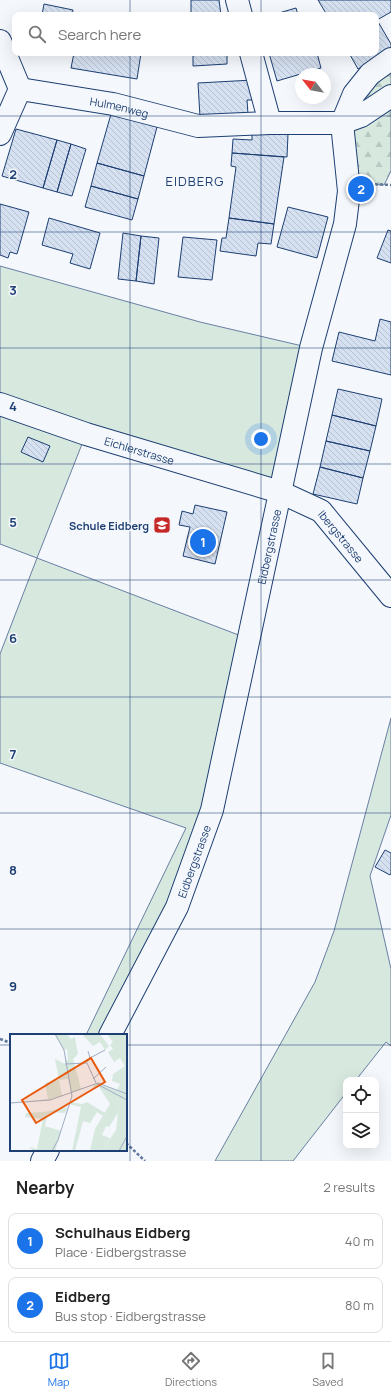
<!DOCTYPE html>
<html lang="en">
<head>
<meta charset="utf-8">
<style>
  :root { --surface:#fff; --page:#f6f6f6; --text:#222; --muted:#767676; --line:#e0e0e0; --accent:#1a73e8 }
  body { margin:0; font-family:Manrope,sans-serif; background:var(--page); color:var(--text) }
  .controls { position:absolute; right:12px; bottom:12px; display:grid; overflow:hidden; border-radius:8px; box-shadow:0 4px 16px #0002 }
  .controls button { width:36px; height:36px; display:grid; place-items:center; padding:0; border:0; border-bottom:1px solid var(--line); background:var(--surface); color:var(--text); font:20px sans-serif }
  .compass { position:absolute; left:295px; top:68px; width:36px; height:36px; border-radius:50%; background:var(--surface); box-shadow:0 4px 16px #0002; rotate:301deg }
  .you { position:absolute; left:261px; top:439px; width:14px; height:14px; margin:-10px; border:3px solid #fff; border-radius:50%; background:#1a73e8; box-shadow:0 0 0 6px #1a73e833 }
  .badge { display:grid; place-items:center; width:26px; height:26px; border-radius:50%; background:var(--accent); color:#fff; font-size:13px; font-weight:700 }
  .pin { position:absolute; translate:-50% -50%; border:2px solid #fff; box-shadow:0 1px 4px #0006 }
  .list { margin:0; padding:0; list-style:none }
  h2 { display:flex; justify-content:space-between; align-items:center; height:52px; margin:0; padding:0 16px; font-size:17px }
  h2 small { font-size:13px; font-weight:400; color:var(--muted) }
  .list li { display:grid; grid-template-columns:26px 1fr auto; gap:12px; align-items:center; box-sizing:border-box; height:56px; margin:0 8px 8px; padding:0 8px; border:1px solid var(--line); border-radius:8px }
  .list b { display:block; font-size:15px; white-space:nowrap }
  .list p { margin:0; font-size:13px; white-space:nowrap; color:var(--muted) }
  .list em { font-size:13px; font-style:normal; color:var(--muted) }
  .icon { flex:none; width:22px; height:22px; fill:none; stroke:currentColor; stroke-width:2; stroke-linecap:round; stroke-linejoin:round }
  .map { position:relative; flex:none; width:391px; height:1161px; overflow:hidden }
  .search { position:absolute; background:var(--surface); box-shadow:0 4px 16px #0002; left:12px; right:12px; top:12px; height:44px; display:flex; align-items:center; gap:10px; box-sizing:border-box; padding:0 14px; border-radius:8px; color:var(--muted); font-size:15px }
  .sheet { height:180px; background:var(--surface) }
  nav { display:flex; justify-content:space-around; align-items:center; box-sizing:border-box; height:56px; border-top:1px solid var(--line); background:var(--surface); font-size:11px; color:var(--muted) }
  nav a { display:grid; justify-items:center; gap:2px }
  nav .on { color:var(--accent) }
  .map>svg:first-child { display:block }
</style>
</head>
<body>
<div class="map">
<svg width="391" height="1161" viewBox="0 0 391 1161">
  <defs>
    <pattern id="forest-firs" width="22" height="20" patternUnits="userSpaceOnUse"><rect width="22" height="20" fill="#d7e8df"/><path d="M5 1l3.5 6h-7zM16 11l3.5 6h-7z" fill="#b8c8c3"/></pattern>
    <pattern id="building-back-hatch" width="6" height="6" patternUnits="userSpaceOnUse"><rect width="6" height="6" fill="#d5e0f0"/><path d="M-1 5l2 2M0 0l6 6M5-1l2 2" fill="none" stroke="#b6c1d1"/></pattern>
  </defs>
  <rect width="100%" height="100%" fill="#f4f7fb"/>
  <!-- green -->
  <path fill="#d7e8df" stroke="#687fa3" d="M0 266 200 322 311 348 280 492 86 434 37 558 249 639 212 810 110 1035H86L186 828 0 763V654L37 558 0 544Z
    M391 718V815L370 876 391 969V1046L386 1042 356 1080H346V1093L293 1161H215L315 982 334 931Z"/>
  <!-- forest -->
  <path fill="url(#forest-firs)" stroke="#687fa3" d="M391 59V171L384 185 348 183 354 94Z"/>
  <!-- building -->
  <path fill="url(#building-back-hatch)" stroke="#1d3f73" d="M191 0H219L221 15H191Z
    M318 0H391V12L377 20 391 44V50L358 69 349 53H376V15H327Z
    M44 4 73 10 72 15H42Z
    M296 8 298 15H272Z
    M74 53H141L137 79 71 68Z
    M193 53H227V64L193 66Z
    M269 53H317L321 68 277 81Z
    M253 80 254 100H247L248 114 200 117 198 83Z
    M111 114 157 127 144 176 97 163Z
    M16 129 57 140 43 188 2 176Z
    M252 132 288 134 287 157 232 153 233 139 252 140Z
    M57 140 71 144 57 192 43 188Z
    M71 144 86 149 72 196 57 192Z
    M232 153 284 157 274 224 229 218 236 167 231 166Z
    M97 163 144 176 138 199 91 186Z
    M91 186 138 199 132 220 85 207Z
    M0 204 29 212 17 254 10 252 8 258 0 255Z
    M288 207 328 217 317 258 277 247Z
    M49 218 100 233 90 269 70 263 73 254 42 245Z
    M229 218 274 224 271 244 258 243 256 256 220 251 222 238H226Z
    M388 230 391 231V263L377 258Z
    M123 233 141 236 136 281 118 279Z
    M141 236 159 238 154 284 136 281Z
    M183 237 217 240 212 280 178 277Z
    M380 319 391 322V375L332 361 339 332 375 341Z
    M338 389 382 399 376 426 332 415Z
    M332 415 376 426 370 451 326 441Z
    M28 437 50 446 43 462 21 452Z
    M326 441 370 451 363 478 320 467Z
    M320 467 363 478 357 504 313 494Z
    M195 505 227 512 215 564 183 556 190 527 179 525 182 511 193 514Z
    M385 850 391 853V873L390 875 375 867Z"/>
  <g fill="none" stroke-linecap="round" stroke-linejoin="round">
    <!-- minor casing -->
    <g stroke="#1d3f73" stroke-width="24">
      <g id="minor">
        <path d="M237 0 241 15"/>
        <path d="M0 41 20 89"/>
        <path d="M251 53 270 123"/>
        <path id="s1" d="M20 89 113 104 198 126 270 123H342L361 116 391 96"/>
        <path d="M0 134 20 89"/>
        <path id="s2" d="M0 404 86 434 280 492 321 511 391 596"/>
        <path id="s3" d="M110 1035 177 907 212 810 311 348 345 224 349 191 342 123 354 94 370 74 391 59"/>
        <path d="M42 1161 48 1150"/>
      </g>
    </g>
    <!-- path -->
    <path stroke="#5e769c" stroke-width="2.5" stroke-dasharray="3 2" stroke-linecap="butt" d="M370 184 391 185
      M0 1039 11 1043
      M126 1143 145 1161"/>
    <!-- minor -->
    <use href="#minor" stroke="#f4f7fb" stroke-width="22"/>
  </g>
  <!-- grid -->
  <path fill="none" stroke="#1d3f73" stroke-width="1" stroke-opacity="0.55" d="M130 0V15M261 0V15M130 53V1161M261 53V1161M0 116H391M0 232H391M0 348H391M0 464H391M0 580H391M0 697H391M0 813H391M0 929H391M0 1045H11M126 1045H391"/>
  <!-- icons -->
  <defs>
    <g id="school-square" transform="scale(0.9)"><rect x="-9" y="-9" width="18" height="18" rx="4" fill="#c62828" stroke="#f4f7fb"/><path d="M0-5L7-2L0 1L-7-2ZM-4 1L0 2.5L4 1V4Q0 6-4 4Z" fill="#fff"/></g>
  </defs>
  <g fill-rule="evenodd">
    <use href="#school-square" x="162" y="525"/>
  </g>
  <g text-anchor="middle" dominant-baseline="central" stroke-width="3" stroke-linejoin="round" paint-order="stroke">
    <!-- street labels -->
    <g font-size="11" fill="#1d3f73" stroke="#f4f7fb">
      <text stroke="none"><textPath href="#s1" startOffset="101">Hulmenweg</textPath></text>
      <text stroke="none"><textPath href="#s2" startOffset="147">Eichlerstrasse</textPath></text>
      <text stroke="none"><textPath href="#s2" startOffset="371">Ibergstrasse</textPath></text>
      <text stroke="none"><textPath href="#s3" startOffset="517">Eidbergstrasse</textPath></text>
      <text stroke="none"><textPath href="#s3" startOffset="193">Eidbergstrasse</textPath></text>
    </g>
    <!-- poi labels -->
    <g font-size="11" font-weight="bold" fill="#1d3f73" stroke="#f4f7fb" text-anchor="end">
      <text x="149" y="525">Schule Eidberg</text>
    </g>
    <!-- quarter labels -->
    <g font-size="13" letter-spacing="1" fill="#1d3f73" stroke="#f4f7fb">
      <text x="195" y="181">EIDBERG</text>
    </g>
  </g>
  <!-- overview -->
  <g transform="translate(10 1034)">
    <rect width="117" height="117" fill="#f4f7fb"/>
    <path d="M45 0H57L61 5 65 3 68 20 63 25 71 55 62 59 58 45 49 46 52 62 40 66 20 67 38 65 35 49 49 46 45 25 55 30V26H58L57 15 54 16ZM72 0H90L99 12 95 16 90 8 83 12ZM97 0H117V60L107 56 110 50 102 47 103 40 115 32 110 24 104 28 98 18 103 15 100 11 103 8ZM114 65 117 66V117H92L106 96 109 71ZM60 68 72 70 77 68 95 79 93 82 87 78 80 89 73 87 65 117H62L71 73 59 70ZM58 73 55 79 42 78 37 83 35 92 51 97 45 117H23L19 113 27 115 33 85 15 83 16 79 34 78Z" fill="#d7e8df"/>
    <path d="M86 49 117 60V66L114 65 115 70 109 71 108 79 99 93 96 92 92 101 100 104 92 117H80L85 95 100 70 89 53 84 54 83 52Z" fill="#d7e8df"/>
    <path fill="none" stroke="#9eadc5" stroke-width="1" d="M80 24 95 16M77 28 80 24 78 17M77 29 86 49M55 30 77 29M83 45 96 33M87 50 117 66M0 69 40 66 88 49 117 60M42 117 48 106 62 62 54 16 45 0M109 117 117 102"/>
    <path fill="#e8590c" fill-opacity="0.15" stroke="#e8590c" stroke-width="2" d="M81 24 95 48 26 89 12 66Z"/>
    <rect width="117" height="117" fill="none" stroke="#1d3f73" stroke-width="2"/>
  </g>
  <g font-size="13" text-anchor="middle" font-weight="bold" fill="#1d3f73" stroke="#f4f7fb" stroke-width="3" stroke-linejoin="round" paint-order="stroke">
    <text x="13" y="179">2</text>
    <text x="13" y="295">3</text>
    <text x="13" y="411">4</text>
    <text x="13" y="527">5</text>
    <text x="13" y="643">6</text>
    <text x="13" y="759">7</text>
    <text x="13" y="875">8</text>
    <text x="13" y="991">9</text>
  </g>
</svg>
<div class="controls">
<button><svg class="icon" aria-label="locate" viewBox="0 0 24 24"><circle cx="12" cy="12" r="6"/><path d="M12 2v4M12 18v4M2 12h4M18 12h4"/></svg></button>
<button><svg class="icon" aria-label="layers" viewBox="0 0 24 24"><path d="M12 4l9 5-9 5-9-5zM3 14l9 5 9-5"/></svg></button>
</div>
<svg class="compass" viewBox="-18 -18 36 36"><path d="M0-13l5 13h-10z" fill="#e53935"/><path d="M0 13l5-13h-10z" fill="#767676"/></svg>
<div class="you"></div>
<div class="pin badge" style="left:203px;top:542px">1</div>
<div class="pin badge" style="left:361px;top:189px">2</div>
<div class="search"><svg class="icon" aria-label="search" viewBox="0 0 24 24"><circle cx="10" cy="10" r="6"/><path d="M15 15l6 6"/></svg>Search here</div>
</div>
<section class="sheet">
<h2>Nearby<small>2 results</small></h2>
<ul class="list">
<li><span class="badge">1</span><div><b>Schulhaus Eidberg</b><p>Place · Eidbergstrasse</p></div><em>40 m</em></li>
<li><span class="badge">2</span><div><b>Eidberg</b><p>Bus stop · Eidbergstrasse</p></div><em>80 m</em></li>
</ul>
</section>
<nav>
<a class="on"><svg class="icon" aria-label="map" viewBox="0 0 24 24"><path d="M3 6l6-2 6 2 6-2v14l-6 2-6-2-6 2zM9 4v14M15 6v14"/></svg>Map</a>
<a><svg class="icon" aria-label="directions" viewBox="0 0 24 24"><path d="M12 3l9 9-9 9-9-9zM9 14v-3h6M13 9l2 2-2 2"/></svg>Directions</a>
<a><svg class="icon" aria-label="saved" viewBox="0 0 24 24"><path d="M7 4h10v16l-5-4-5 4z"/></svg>Saved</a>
</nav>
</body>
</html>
